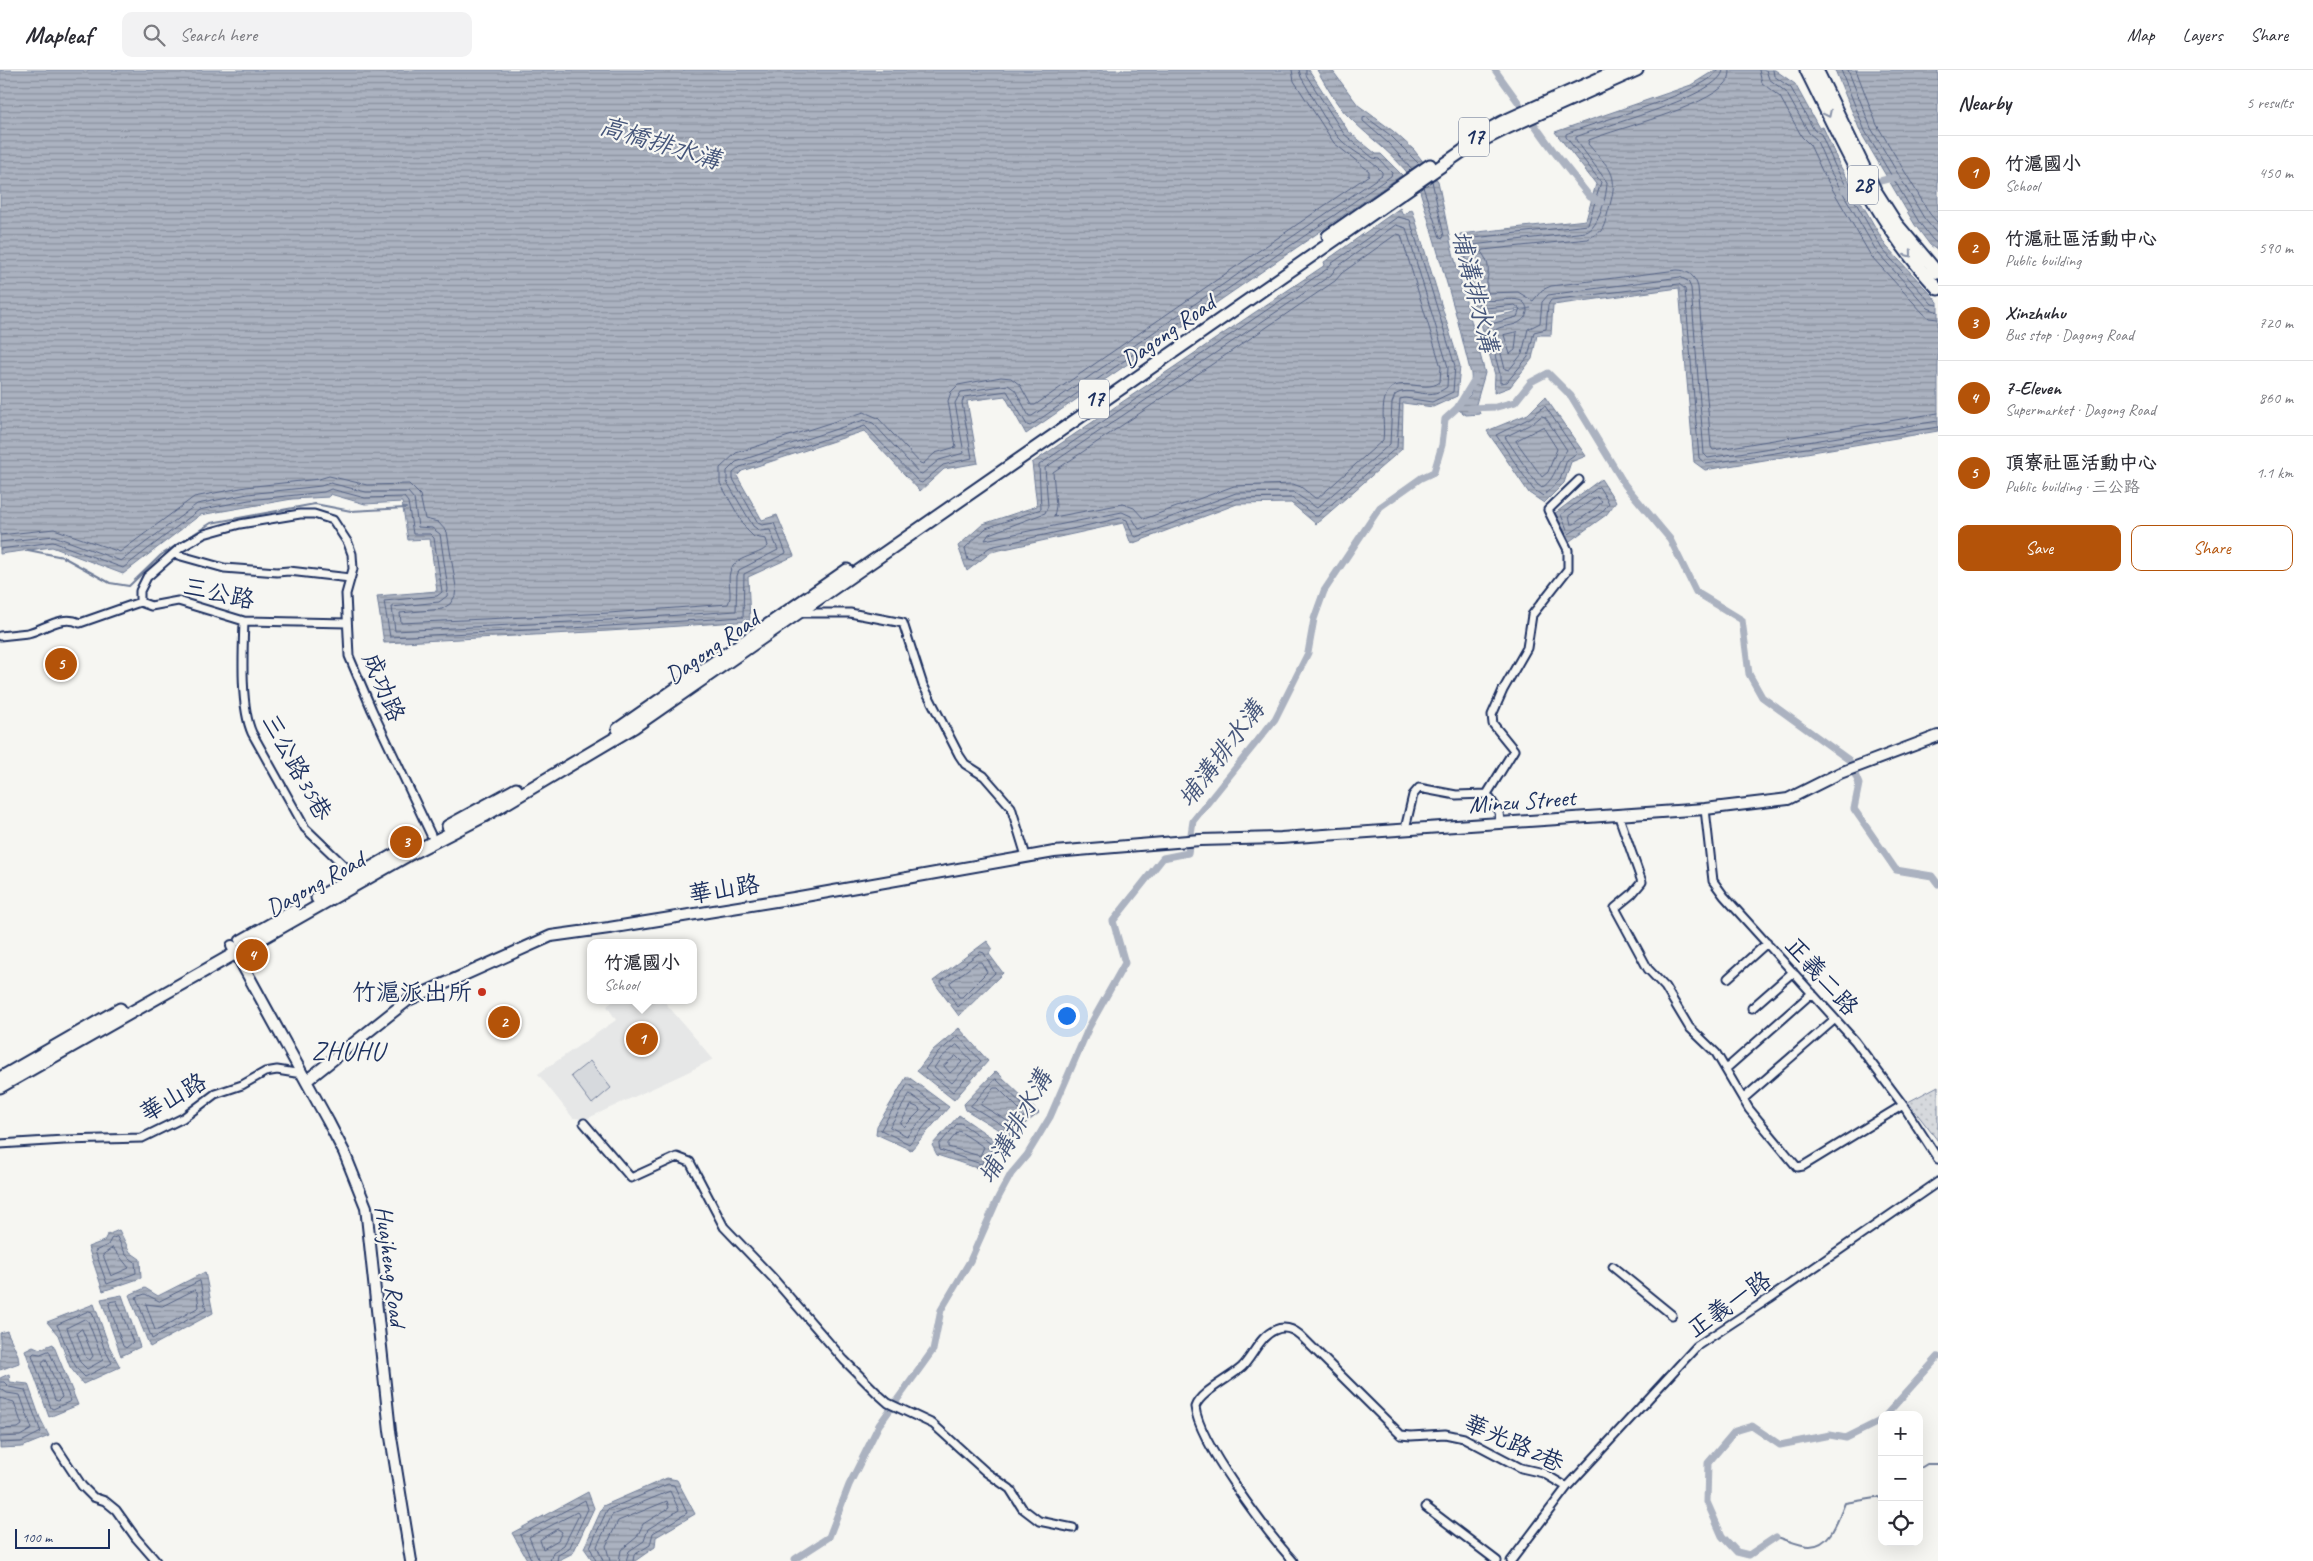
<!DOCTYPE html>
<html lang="en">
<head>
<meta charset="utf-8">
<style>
  :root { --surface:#fff; --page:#f2f2f3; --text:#2b2b33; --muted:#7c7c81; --line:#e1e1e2; --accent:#b45309 }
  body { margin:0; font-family:Caveat,"LXGW WenKai TC",sans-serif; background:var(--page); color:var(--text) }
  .controls { position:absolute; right:15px; bottom:15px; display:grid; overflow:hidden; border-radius:10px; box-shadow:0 5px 20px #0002 }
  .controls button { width:45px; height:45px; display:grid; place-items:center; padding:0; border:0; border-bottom:1px solid var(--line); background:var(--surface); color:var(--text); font:25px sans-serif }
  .scale { position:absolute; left:15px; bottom:12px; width:95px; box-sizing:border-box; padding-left:5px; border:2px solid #1b2f5e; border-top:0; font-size:14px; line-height:18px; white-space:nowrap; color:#1b2f5e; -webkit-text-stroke:4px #f6f6f2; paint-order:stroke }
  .you { position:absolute; left:1066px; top:945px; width:18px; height:18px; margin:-12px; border:4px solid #fff; border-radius:50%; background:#1a73e8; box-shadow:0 0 0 8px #1a73e833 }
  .badge { display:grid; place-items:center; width:32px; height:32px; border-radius:50%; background:var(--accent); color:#fff; font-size:16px; font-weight:700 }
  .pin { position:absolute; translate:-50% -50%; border:2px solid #fff; box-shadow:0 1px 5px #0006 }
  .popup { position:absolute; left:587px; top:869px; width:110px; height:65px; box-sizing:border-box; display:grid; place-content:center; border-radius:10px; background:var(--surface); filter:drop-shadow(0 1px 4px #0005); font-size:16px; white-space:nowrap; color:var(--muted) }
  .popup b { font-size:19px; color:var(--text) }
  .popup::after { content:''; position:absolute; left:50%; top:100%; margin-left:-10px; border:10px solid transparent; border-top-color:var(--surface) }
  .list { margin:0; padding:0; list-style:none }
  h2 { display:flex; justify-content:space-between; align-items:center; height:65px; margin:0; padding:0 20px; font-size:21px }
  h2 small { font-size:16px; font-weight:400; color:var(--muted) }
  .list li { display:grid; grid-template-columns:32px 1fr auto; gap:15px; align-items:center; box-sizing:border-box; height:75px; padding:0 20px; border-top:1px solid var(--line) }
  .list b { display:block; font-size:19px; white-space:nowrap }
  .list p { margin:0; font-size:16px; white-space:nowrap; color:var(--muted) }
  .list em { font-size:16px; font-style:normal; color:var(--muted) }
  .actions { display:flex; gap:10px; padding:15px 20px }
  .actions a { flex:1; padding:11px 0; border:1px solid var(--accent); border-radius:10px; text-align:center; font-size:18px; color:var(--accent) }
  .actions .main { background:var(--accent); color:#fff }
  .icon { flex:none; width:28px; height:28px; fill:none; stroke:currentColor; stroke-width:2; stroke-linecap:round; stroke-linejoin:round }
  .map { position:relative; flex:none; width:1938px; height:1491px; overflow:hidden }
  header { display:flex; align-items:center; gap:30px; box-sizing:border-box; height:70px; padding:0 25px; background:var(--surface); border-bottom:1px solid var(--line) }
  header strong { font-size:24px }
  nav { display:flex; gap:28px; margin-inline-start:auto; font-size:18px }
  .search { width:350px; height:45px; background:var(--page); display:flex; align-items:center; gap:12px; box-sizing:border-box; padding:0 18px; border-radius:10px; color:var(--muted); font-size:19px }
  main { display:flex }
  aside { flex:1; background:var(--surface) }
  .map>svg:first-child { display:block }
</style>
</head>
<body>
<header>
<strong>Mapleaf</strong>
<div class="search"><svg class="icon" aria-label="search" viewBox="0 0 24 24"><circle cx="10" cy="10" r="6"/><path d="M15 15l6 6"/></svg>Search here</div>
<nav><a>Map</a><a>Layers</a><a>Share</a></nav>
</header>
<main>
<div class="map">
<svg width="1938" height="1491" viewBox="0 0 1938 1491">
  <defs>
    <pattern id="park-dots" width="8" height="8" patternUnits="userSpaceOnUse" patternTransform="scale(1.25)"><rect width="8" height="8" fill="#d6d9dd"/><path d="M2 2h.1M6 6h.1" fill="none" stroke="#b7bbc0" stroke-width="1.8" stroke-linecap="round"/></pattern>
    <pattern id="water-rules" width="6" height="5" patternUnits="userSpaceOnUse" patternTransform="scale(1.25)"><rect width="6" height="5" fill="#abb2c0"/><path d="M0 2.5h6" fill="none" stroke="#8a919f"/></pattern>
  </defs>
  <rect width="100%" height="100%" fill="#f6f6f2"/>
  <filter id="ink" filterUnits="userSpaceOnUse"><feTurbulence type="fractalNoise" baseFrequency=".02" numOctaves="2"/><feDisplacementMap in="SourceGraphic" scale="10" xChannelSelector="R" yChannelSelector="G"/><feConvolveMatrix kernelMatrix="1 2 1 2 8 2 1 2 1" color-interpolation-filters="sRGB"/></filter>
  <g filter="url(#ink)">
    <!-- built -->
    <path fill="#e6e7e7" d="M615 930H654L657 933 663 930 713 989 688 1002 586 1049 573 1048 538 1004 616 950 607 936Z"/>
    <!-- grass -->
    <path fill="#d6d9dd" stroke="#78849e" d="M590 991 611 1018 592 1034 571 1006Z"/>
    <!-- park -->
    <path fill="url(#park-dots)" stroke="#78849e" d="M1938 1016V1071L1908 1032Z"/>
    <!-- water -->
    <path fill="url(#water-rules)" stroke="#717e99" d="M0 0H1309L1348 61 1376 84H1381L1402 105 1026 364 1005 326 967 331 978 393 944 399 920 421 864 361 742 401 737 406 762 450 777 445 794 486 748 507 750 551 609 561 384 573 377 526 437 521 430 469 408 470 402 432 365 434 330 424 329 427 292 429 200 445 123 504 52 477 0 484Z
      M1317 0H1332L1358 35 1393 61 1414 80 1438 111 1451 175 1485 303 1476 334 1480 344 1466 345 1456 338 1470 325 1472 318 1471 304 1457 248 1420 121C1400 87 1373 72 1347 45 1335 33 1326 15 1317 0Z
      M1715 0H1775L1795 14 1819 58 1823 57 1839 94 1886 176 1938 232V361L1705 400 1694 392 1679 218 1553 235 1551 265H1537L1532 289 1510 317 1494 323 1495 305 1480 250 1531 238 1481 244 1480 240 1475 241 1462 206 1471 204 1469 197H1462L1460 164 1586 150 1596 114 1555 62 1691 15Z
      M1835 0H1938V181L1930 175 1915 155 1861 63Z
      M1400 138 1403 145 1412 139 1460 296 1457 326 1433 337 1403 333 1402 379 1316 454 1291 433 1237 434 1131 474 1123 453 991 482 967 501 958 476 983 454 1037 436 1032 393 1325 195 1324 192Z
      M1545 327 1586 386 1571 392 1564 413 1544 433 1529 423 1487 361 1528 344Z
      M1601 409 1616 432 1606 445 1567 473 1554 444Z
      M987 871 992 878 989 884 1003 903 959 946 933 911Z
      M959 958 988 991 954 1030 917 1001 933 980Z
      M996 1001 1039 1043 1009 1066 966 1040 964 1034Z
      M907 1006 949 1037 911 1080 876 1064 877 1056Z
      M959 1045 1002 1075 983 1100 937 1085 932 1075Z
      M119 1160 130 1182 140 1189 141 1208 103 1221 88 1177 104 1171 107 1165Z
      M205 1202 213 1243 150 1277 129 1225 145 1218 158 1226Z
      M122 1225 140 1277 121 1286 101 1229Z
      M94 1234 109 1276 120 1297 83 1314 70 1297 58 1265 47 1252Z
      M7 1261 18 1285 19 1293 0 1300V1263Z
      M53 1274 78 1335 49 1347 25 1280 33 1276 40 1279Z
      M9 1304 10 1312 28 1314 40 1348 49 1366 22 1377 0 1378V1308Z
      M667 1408 677 1410 695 1444 656 1467 655 1477 635 1491H593L584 1478 603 1436Z
      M588 1422 594 1438 573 1483 557 1491H528L512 1463Z"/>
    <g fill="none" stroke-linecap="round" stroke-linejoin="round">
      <!-- shore -->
      <path stroke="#556385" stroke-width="1" d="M1717 0C1714 20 1588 54 1566 64V67L1601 112 1588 155 1465 169 1466 190C1477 196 1477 204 1470 212L1478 234 1486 238 1515 235 1520 239 1517 247 1487 255 1500 304V313L1507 312 1528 287 1534 262 1546 259 1548 235 1551 230 1679 214 1685 219 1699 388 1706 394 1938 357
        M1723 0C1721 26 1601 56 1576 67V70L1607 112C1607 125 1599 158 1586 162L1472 175V185C1482 193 1484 204 1477 215L1483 229C1494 235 1527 220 1527 241 1527 245 1524 249 1521 251 1514 257 1502 255 1495 260L1505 299 1509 300 1522 284 1528 259 1540 253 1542 232 1548 225 1680 207 1688 211 1691 218 1704 384 1708 388 1938 351
        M1730 0C1730 5 1729 10 1725 14 1704 38 1621 57 1589 70L1588 74C1609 99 1619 101 1610 135 1607 144 1606 153 1601 161L1588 169 1483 180 1482 183C1495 201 1483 209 1488 223L1518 222 1533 231 1542 220 1551 216 1677 200C1688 200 1695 206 1698 217L1711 377 1713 380 1938 343
        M1759 0 1762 13 1780 27 1802 67 1810 75 1823 103 1871 186 1923 243 1929 248 1938 249
        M1766 0 1769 9 1786 22 1809 63 1816 69 1829 99 1877 182 1928 238 1938 242
        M1773 0 1774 6 1791 18 1814 60 1821 64 1835 96 1882 179 1932 234 1938 235
        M1841 0 1865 61 1919 152 1932 169 1938 174
        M1848 0 1871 58 1924 148 1938 165
        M1856 0 1877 55 1930 144 1938 153
        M1412 99 1388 73 1363 51V48L1366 47 1390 65 1419 94
        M1423 117 1440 167 1443 168 1444 166 1432 111
        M1398 147 1410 150 1455 296 1453 322 1432 332 1405 328 1400 329 1397 377 1318 446H1315L1292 428 1237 429 1136 467 1133 465 1127 450 1121 448 990 477 972 491 968 490 965 478 986 458 1041 439 1039 395 1327 199 1331 194Z
        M1396 155 1406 158 1448 297 1447 317C1426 333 1411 314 1395 325L1392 333 1390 374 1317 438 1293 422 1236 423 1139 459 1131 446 1122 442 985 470 989 464 1045 443 1048 436 1045 398 1331 205 1336 198Z
        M1397 164 1401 165 1441 297 1440 312C1424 325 1394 301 1385 328 1381 341 1385 357 1383 370L1318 428H1315L1301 417 1293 414 1234 416 1144 449 1134 438 1123 434 1054 447 1056 436 1053 402 1335 211 1342 203Z
        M1517 262 1515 280 1510 284 1504 265Z
        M1545 336 1577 383 1567 390 1560 410 1543 426 1533 419 1496 365 1530 348Z
        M1542 346 1545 347 1567 380C1556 393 1557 407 1542 418L1537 414 1505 367 1533 353Z
        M1543 357 1557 379 1548 402 1542 407 1516 371Z
        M1599 417 1609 433 1602 442 1569 464 1561 445Z
        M1597 427 1602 431 1597 437 1574 454H1571L1569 446Z
        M0 465 54 459 120 482 194 427 246 417 319 409 329 406 367 415 409 414 420 425 425 449 438 452 447 462 456 517 455 526 450 534 442 539 400 543 401 553 609 543 728 534C733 525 727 512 730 502 735 485 758 487 768 476L766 469 754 467 746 459 720 413V398L736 383 864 342 878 348 920 393 923 394 935 383 956 377 948 331 951 322 958 315 1001 307 1011 308 1020 315 1031 335H1035L1369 105V101L1334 73 1294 11 1292 0
        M0 472 54 466 121 491 197 434 248 424 321 416 330 413 366 422H408L414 429 418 457 432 458 440 464 448 519 447 526 439 532 392 537 395 561 609 550 736 541 737 506 739 500 778 480 770 460 760 461 753 456 727 412V401L736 392 864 350 873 353 919 403 922 404 939 390 964 383 955 333 961 322 1008 315 1015 320 1029 346H1032L1382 105V102C1371 89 1351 82 1339 68 1324 50 1313 27 1301 7L1299 0
        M0 479 53 472 123 498 199 440 249 430 324 422 331 419 365 428 404 427 408 432 413 464H430L434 468 442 522 437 526 384 531 390 567 609 556 743 547 744 504 786 483 774 453 762 455 758 453 733 409V403L740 397 865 356 919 412 922 413 943 395 972 388 962 333 964 327 1007 321 1027 355 1030 356 1391 106 1392 103 1379 89 1373 88 1344 64 1306 5V0
        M981 882 984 883 995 903 958 937 941 912Z
        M978 892H981L987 902 962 927H959L950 913Z
        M958 966 981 991 953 1022 925 999 937 984Z
        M957 975 972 991 952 1013 934 998 941 988Z
        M956 986 962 992 950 1003 944 996Z
        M996 1009 1030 1042 1009 1059 971 1036Z
        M908 1014 940 1038 909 1074 881 1060Z
        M994 1018H998L1021 1041 1020 1044 1009 1052 981 1035Z
        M910 1024 931 1039 907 1066 890 1057Z
        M912 1035 919 1038 920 1041 904 1057 901 1053Z
        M958 1053H961L994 1076 981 1094 940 1080 939 1075Z
        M959 1061 984 1077 980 1086 948 1077V1074Z
        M117 1167 126 1185 135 1192 136 1203 107 1214 95 1181 108 1175 111 1169Z
        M113 1178 129 1198 111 1206 103 1185Z
        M200 1211 206 1240 152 1269 136 1227 145 1224 159 1231Z
        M195 1220 197 1222 199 1237 158 1260H155L146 1234 162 1236Z
        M117 1231 133 1272 126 1278 123 1276 109 1235 110 1232Z
        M89 1241 92 1242 104 1278 112 1293 85 1307C70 1295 66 1271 57 1255Z
        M85 1249 88 1251 103 1290 87 1299 80 1292 67 1258Z
        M82 1259 93 1286 90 1290 86 1288 77 1263Z
        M49 1281 71 1331 53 1339 51 1338 32 1285 34 1283 40 1284Z
        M46 1289 62 1327 58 1331 55 1330 42 1293Z
        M0 1312H4L9 1317 25 1320 41 1362 21 1372 0 1373
        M0 1318 7 1323 20 1325 32 1359 20 1366 0 1367
        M0 1328 14 1332 22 1355 18 1358 0 1359
        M558 1459 562 1462 558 1470 543 1479 540 1470Z
        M532 1491 520 1465 585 1430 588 1439 569 1479 558 1485 557 1491
        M539 1491 529 1467 577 1442 579 1445 564 1475 553 1482 550 1491
        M596 1491 590 1477 607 1440 668 1414 674 1415 687 1443 653 1463 650 1475 634 1485 633 1491
        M603 1491 597 1476 612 1445 670 1421 679 1440 648 1459 644 1471 629 1481 626 1491
        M610 1491 606 1476 618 1451 667 1431 669 1438 643 1454 637 1467 621 1480 619 1491"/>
      <!-- stream -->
      <path stroke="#717e99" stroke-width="2" d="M28 480 63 487 110 513 129 516 161 485 211 453 315 434 351 441 406 438
        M1919 1399 1927 1394H1938
        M1776 1467C1786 1469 1799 1476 1810 1476 1831 1476 1838 1449 1845 1433L1882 1427"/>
      <!-- canal -->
      <path stroke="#abb2c0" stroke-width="7" d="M1495 0 1555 83 1590 127 1601 132
        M1844 120 1896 107
        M1470 338 1496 337 1515 332 1531 312 1548 303 1571 326 1625 415 1670 469 1696 522 1742 550 1749 604 1762 627 1849 690 1859 714 1854 739 1896 800 1932 806 1938 814
        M1886 1345 1938 1287
        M1776 1467 1749 1485 1737 1482 1722 1466 1707 1432 1708 1393 1735 1361 1752 1356 1780 1375 1830 1365 1846 1368 1882 1350
        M795 1491V1489L829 1467 849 1415 879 1355 933 1280 941 1240 970 1191 998 1128 1011 1104 1027 1085 1050 1047 1089 957 1125 893 1113 851 1163 788 1188 783 1193 751 1275 649 1308 583 1314 549 1324 521 1380 437 1421 408 1434 402 1442 375 1445 349 1457 338 1476 307"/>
      <!-- street casing -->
      <g stroke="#1b2f5e" stroke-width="11">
        <path id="street" d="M174 484 224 498 277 502 289 501 350 508
          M140 532V521L147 507 180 478 204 464 240 454 300 444H314L333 450 348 473 352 484 353 499 346 524 349 586 372 640 431 765
          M800 543H850L903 553 923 615 959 685 965 694 984 706 1011 737 1026 786
          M244 551C243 581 240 636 252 663L305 758 357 808
          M0 566C9 565 19 564 28 563 45 559 62 544 80 553L140 532 151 536 178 531 244 551 347 553
          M1705 739 1713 811 1724 826 1855 971 1903 1035 1938 1089
          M1618 744 1642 812 1632 824 1615 838 1648 899 1665 917 1689 957 1716 983 1749 1039 1797 1097 1803 1096 1903 1035
          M1500 752 1499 742 1487 724 1514 680 1493 654 1492 645 1503 620 1527 578 1532 545 1568 499V480L1548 440 1579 410
          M1405 759 1413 725 1419 718 1456 725 1487 724
          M1728 908 1767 873
          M1752 938 1793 902
          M1727 998 1812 923
          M1743 1029 1835 949
          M584 1053 631 1108 677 1087 690 1092 724 1157 772 1207 844 1290 878 1324 888 1333 933 1354 986 1402 1010 1419 1022 1438 1039 1451 1073 1458
          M0 1074 64 1070 142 1068 183 1048 215 1024 242 1015 265 1002 277 1000 302 1004
          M1613 1197 1672 1245
          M57 1378 82 1416 93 1427 105 1431 116 1440 136 1468 156 1491
          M1426 1437 1497 1491
          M1293 1491C1267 1462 1199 1373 1195 1337 1200 1322 1230 1308 1242 1297 1253 1286 1260 1266 1275 1260 1284 1256 1293 1259 1300 1265L1401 1365 1411 1366 1445 1364 1464 1368 1521 1398 1543 1403 1567 1417
          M1511 1491 1567 1417 1697 1276 1770 1228 1938 1112"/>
      </g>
      <!-- secondary casing -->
      <g stroke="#1b2f5e" stroke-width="14">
        <path id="secondary" d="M232 876 328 1051 344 1082 366 1137 390 1361 411 1491
          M306 1011 408 930 551 866 609 858 794 828 1054 782 1200 770 1281 768 1705 739 1788 729 1840 703 1938 666"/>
      </g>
      <!-- primary casing -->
      <g stroke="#1b2f5e" stroke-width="15">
        <path id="primary" d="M1806 0C1845 78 1877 155 1938 219
          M1817 0 1875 120 1896 153 1938 203
          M1484 62 1502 52 1618 0
          M1328 166 1430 95
          M618 659 847 500
          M448 756 516 719
          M317 828 399 782
          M241 871 294 841
          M0 1008 120 939
          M0 1017 410 784 486 745 634 657 1467 78 1507 58 1637 0"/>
      </g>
      <!-- street -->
      <use href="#street" stroke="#f6f6f2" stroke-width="7"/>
      <!-- secondary -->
      <use href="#secondary" stroke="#f6f6f2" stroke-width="10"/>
      <!-- primary -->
      <use href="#primary" stroke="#f6f6f2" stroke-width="11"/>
    </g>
    <!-- one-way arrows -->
    <defs><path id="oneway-chevron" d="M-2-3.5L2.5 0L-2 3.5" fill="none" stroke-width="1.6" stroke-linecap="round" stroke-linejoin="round" transform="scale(1.25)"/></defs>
    <g stroke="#8892a8">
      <use href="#oneway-chevron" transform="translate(1828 44) rotate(64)"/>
      <use href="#oneway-chevron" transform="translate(1909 184) rotate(51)"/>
    </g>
  </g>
  <!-- markers -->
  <circle fill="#c8321e" stroke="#f6f6f2" stroke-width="2" cx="482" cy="922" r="5"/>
  <g text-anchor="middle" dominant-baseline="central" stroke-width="4.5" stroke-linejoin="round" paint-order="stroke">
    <!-- shield labels -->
    <g fill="#f6f6f2" stroke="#5d6b8a" stroke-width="1">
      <rect x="1459" y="47.5" width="30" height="39" rx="4"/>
      <rect x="1848" y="95.5" width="30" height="39" rx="4"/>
      <rect x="1079" y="309.5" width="30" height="39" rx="4"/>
    </g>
    <g font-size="22" font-weight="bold" fill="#1b2f5e">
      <text x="1474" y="67">17</text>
      <text x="1863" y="115">28</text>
      <text x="1094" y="329">17</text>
    </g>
    <!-- street labels -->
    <g font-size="24" fill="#1b2f5e" stroke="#f6f6f2">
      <text transform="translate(1168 261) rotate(-35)">Dagong Road</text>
      <text transform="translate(219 523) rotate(12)">三公路</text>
      <text transform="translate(712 577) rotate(-35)">Dagong Road</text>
      <text transform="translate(384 617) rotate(67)">成功路</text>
      <text transform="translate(297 697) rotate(61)">三公路35巷</text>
      <text transform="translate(1522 731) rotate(-4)">Minzu Street</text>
      <text transform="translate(315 814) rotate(-29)">Dagong Road</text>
      <text transform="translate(724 819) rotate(-9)">華山路</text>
      <text transform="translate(1822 906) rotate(48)">正義二路</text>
      <text transform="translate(173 1027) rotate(-30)">華山路</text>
      <text transform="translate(391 1196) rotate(83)">Huajheng Road</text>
      <text transform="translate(1729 1234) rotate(-35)">正義一路</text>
      <text transform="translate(1514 1373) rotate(24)">華光路2巷</text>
    </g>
    <!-- poi labels -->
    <g font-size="24" fill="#1b2f5e" stroke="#f6f6f2" text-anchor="end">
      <text x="472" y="922">竹滬派出所</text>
    </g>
    <!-- water labels -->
    <g font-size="25" font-style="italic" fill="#46567b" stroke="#f6f6f2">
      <text transform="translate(660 73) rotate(17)">高橋排水溝</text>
      <text transform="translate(1475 221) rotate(76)">埔溝排水溝</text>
      <text transform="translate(1221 684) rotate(-53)">埔溝排水溝</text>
      <text transform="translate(1015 1057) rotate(-61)">埔溝排水溝</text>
    </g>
    <!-- quarter labels -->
    <g font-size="26" letter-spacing="1" fill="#1b2f5e" stroke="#f6f6f2">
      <text x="348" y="981">ZHUHU</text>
    </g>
  </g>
</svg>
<div class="controls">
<button>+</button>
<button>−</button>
<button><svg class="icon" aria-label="locate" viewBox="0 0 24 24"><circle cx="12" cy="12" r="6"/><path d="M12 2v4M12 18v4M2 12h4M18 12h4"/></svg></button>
</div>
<div class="scale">100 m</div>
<div class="you"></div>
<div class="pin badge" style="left:642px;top:969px">1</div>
<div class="popup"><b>竹滬國小</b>School</div>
<div class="pin badge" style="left:504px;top:952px">2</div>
<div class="pin badge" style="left:406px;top:772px">3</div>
<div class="pin badge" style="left:252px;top:885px">4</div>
<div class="pin badge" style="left:61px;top:594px">5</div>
</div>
<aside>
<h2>Nearby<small>5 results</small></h2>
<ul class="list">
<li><span class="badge">1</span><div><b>竹滬國小</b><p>School</p></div><em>450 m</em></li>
<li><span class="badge">2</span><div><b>竹滬社區活動中心</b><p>Public building</p></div><em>590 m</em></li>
<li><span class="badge">3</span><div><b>Xinzhuhu</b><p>Bus stop · Dagong Road</p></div><em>720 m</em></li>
<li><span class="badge">4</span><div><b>7-Eleven</b><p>Supermarket · Dagong Road</p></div><em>860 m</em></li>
<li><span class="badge">5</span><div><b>頂寮社區活動中心</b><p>Public building · 三公路</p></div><em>1.1 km</em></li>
</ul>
<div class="actions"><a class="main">Save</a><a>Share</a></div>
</aside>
</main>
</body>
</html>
